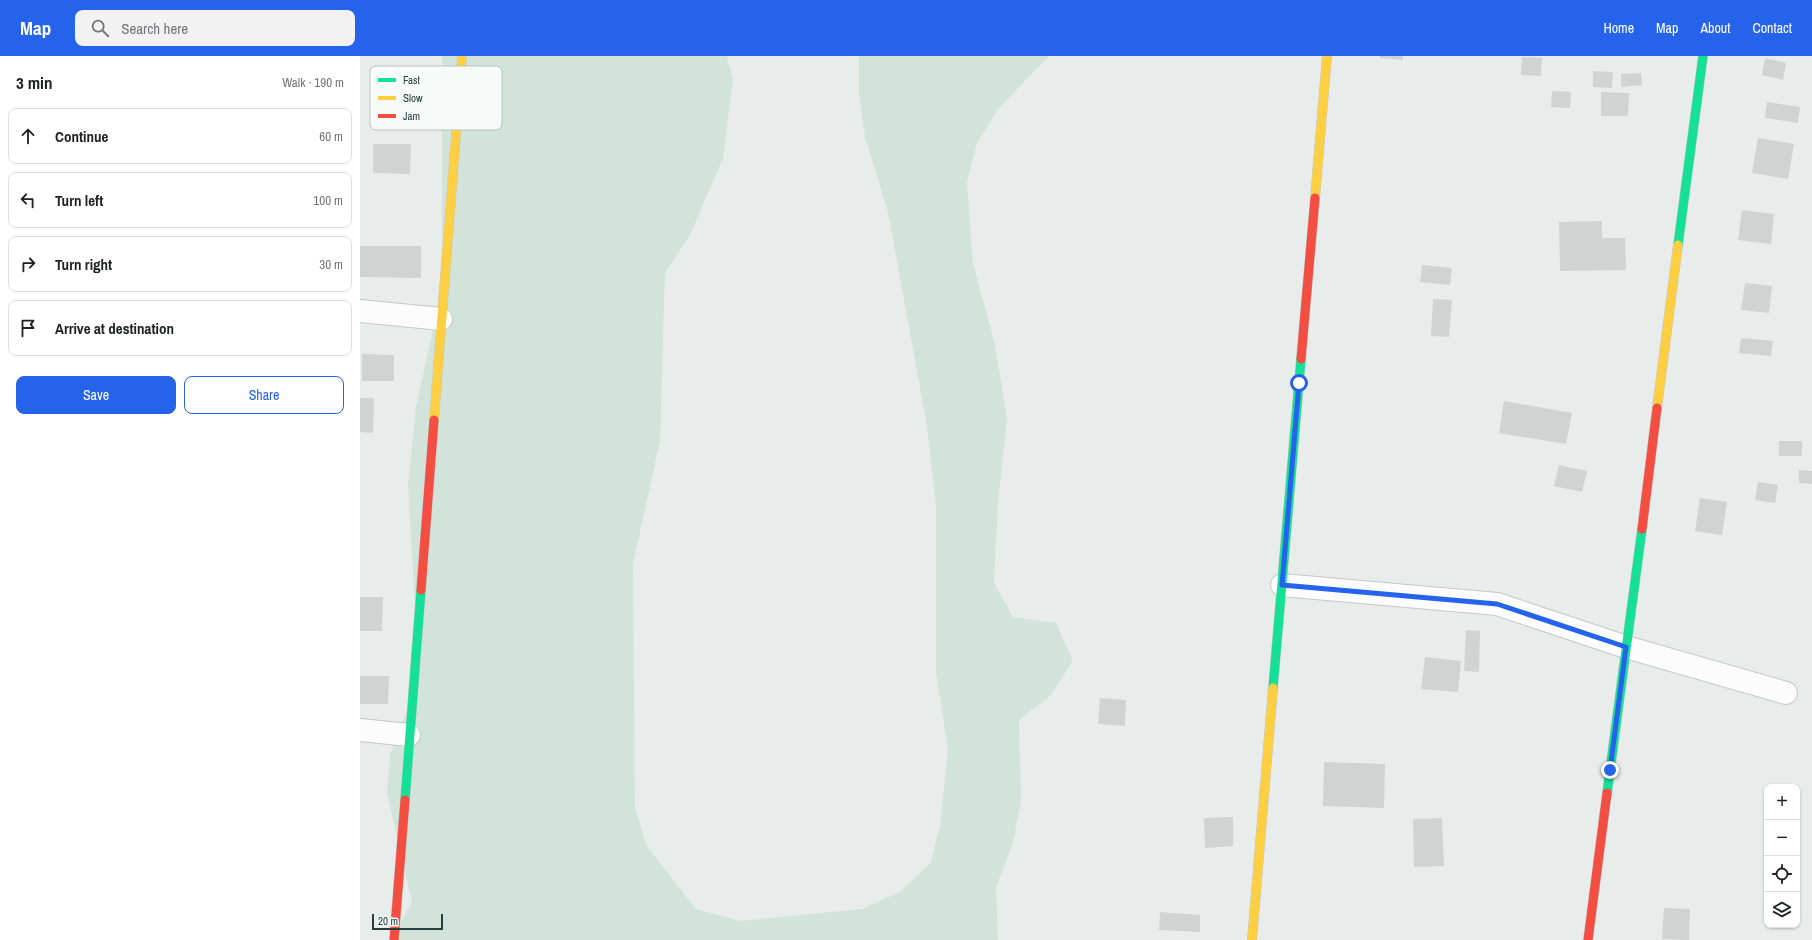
<!DOCTYPE html>
<html lang="en">
<head>
<meta charset="utf-8">
<style>
  :root { --surface:#fff; --page:#f2f2f2; --text:#202124; --muted:#757577; --line:#e0e0e0; --accent:#2563eb }
  body { margin:0; font-family:"Archivo Narrow",sans-serif; background:var(--page); color:var(--text) }
  .controls { position:absolute; right:12px; bottom:12px; display:grid; overflow:hidden; border-radius:8px; box-shadow:0 1px 3px #0004 }
  .controls button { width:36px; height:36px; display:grid; place-items:center; padding:0; border:0; border-bottom:1px solid var(--line); background:var(--surface); color:var(--text); font:20px sans-serif }
  .scale { position:absolute; left:12px; bottom:10px; width:71px; box-sizing:border-box; padding-left:4px; border:2px solid #25403c; border-top:0; font-size:11px; line-height:14px; white-space:nowrap; color:#25403c; -webkit-text-stroke:3px #f6faf9; paint-order:stroke }
  .stop { position:absolute; width:12px; height:12px; margin:-9px; border:3px solid #2563eb; border-radius:50%; background:#fff }
  .stop.end { background:#2563eb; border-color:#fff; box-shadow:0 1px 4px #0008 }
  .list { margin:0; padding:0; list-style:none }
  h2 { display:flex; justify-content:space-between; align-items:center; height:52px; margin:0; padding:0 16px; font-size:17px }
  h2 small { font-size:13px; font-weight:400; color:var(--muted) }
  .list li { display:grid; grid-template-columns:26px 1fr auto; gap:12px; align-items:center; box-sizing:border-box; height:56px; margin:0 8px 8px; padding:0 8px; border:1px solid var(--line); border-radius:8px }
  .list b { display:block; font-size:15px; white-space:nowrap }
  .list em { font-size:13px; font-style:normal; color:var(--muted) }
  .actions { display:flex; gap:8px; padding:12px 16px }
  .actions a { flex:1; padding:9px 0; border:1px solid var(--accent); border-radius:8px; text-align:center; font-size:14px; color:var(--accent) }
  .actions .main { background:var(--accent); color:#fff }
  .icon { flex:none; width:22px; height:22px; fill:none; stroke:currentColor; stroke-width:2; stroke-linecap:round; stroke-linejoin:round }
  .map { position:relative; flex:none; width:1452px; height:884px; overflow:hidden }
  header { display:flex; align-items:center; gap:24px; box-sizing:border-box; height:56px; padding:0 20px; background:var(--accent); color:#fff }
  header strong { font-size:19px }
  nav { display:flex; gap:22px; margin-inline-start:auto; font-size:14px }
  .search { width:280px; height:36px; background:var(--page); display:flex; align-items:center; gap:10px; box-sizing:border-box; padding:0 14px; border-radius:8px; color:var(--muted); font-size:15px }
  main { display:flex }
  aside { flex:1; background:var(--surface) }
  .map>svg:first-child { display:block }
</style>
</head>
<body>
<header>
<strong>Map</strong>
<div class="search"><svg class="icon" aria-label="search" viewBox="0 0 24 24"><circle cx="10" cy="10" r="6"/><path d="M15 15l6 6"/></svg>Search here</div>
<nav><a>Home</a><a>Map</a><a>About</a><a>Contact</a></nav>
</header>
<main>
<aside>
<h2>3 min<small>Walk · 190 m</small></h2>
<ul class="list">
<li><svg class="icon" aria-label="ahead" viewBox="0 0 24 24"><path d="M12 20V5M6 11l6-6 6 6"/></svg><div><b>Continue</b></div><em>60 m</em></li>
<li><svg class="icon" aria-label="left" viewBox="0 0 24 24"><path d="M17 20v-9H6M10 6l-5 5 5 5"/></svg><div><b>Turn left</b></div><em>100 m</em></li>
<li><svg class="icon" aria-label="right" viewBox="0 0 24 24"><path d="M7 20v-9h11M14 6l5 5-5 5"/></svg><div><b>Turn right</b></div><em>30 m</em></li>
<li><svg class="icon" aria-label="arrive" viewBox="0 0 24 24"><path d="M6 21V4h12l-3 4 3 4H6"/></svg><div><b>Arrive at destination</b></div></li>
</ul>
<div class="actions"><a class="main">Save</a><a>Share</a></div>
</aside>
<div class="map">
<svg width="1452" height="884" viewBox="0 0 1452 884">
  <rect width="100%" height="100%" fill="#e8ecea"/>
  <!-- green -->
  <path fill="#d2e4da" d="M82 0H367L373 24 363 102 330 179 305 217 300 385 273 508 275 750 286 789 336 853 380 865 502 853 540 836 571 806 580 769 588 693 576 617V450L567 370 528 156 505 81 499 38V0H689L638 53 617 87 607 127 613 208 634 284 647 362 638 447 634 527 653 561 696 567 713 605 690 640 659 664 661 745 653 787 636 831 638 884H33L34 878 52 846 27 737 30 699 59 622 48 429 56 351 82 232Z"/>
  <!-- building -->
  <path fill="#cfd3d2" d="M1020 0H1043V4L1020 2Z
    M1162 1 1182 2 1181 20 1161 19Z
    M1405 2 1426 7 1423 24 1402 19Z
    M1233 15 1253 16 1252 32 1233 31Z
    M1281 17 1282 29 1261 31V18Z
    M1192 35 1211 36 1210 52 1191 51Z
    M1241 36 1269 37 1268 60H1241Z
    M1407 46 1440 51 1438 67 1405 62Z
    M1398 82 1434 88 1428 123 1392 117Z
    M13 88H51L50 118 13 117Z
    M1382 154 1414 158 1411 188 1378 184Z
    M1242 165V182H1265L1266 214 1200 215 1199 166Z
    M0 190H61V222L0 221Z
    M1062 209 1092 212 1090 229 1060 226Z
    M1385 227 1412 230 1409 257 1381 254Z
    M1073 243 1092 244 1089 281 1071 280Z
    M1381 282 1413 285 1411 300 1379 297Z
    M2 298 34 299V325H2Z
    M0 342H14L13 377 0 376Z
    M1144 345 1212 357 1206 388 1139 377Z
    M1419 385H1442V400H1419Z
    M1199 409 1227 415 1222 436 1194 430Z
    M1439 414 1452 415V428L1439 427Z
    M1398 426 1418 429 1415 447 1395 444Z
    M1340 442 1367 446 1362 479 1335 475Z
    M0 541H23L22 575H0Z
    M1106 574 1120 575 1119 616 1104 615Z
    M1065 601 1101 605 1098 636 1061 633Z
    M0 620H29L28 648H0Z
    M740 642 766 644 765 670 738 668Z
    M964 706 1025 708 1024 752 963 750Z
    M873 761V790L845 792 844 762Z
    M1082 762 1084 810 1054 811 1053 763Z
    M1304 852 1330 853 1329 884 1302 883Z
    M800 856 840 859V876L799 874Z"/>
  <g fill="none" stroke-linecap="round" stroke-linejoin="round">
    <!-- street casing -->
    <g stroke="#c5c9c7" stroke-width="24">
      <path id="street" d="M0 255 81 263
        M922 529 1137 548 1266 591 1426 637
        M0 674 49 679"/>
    </g>
    <!-- fast casing -->
    <g stroke="#c3c9c8" stroke-width="10">
      <path id="fast" d="M1318 189 1343 0
        M913 632 941 303
        M1247 737 1282 473
        M45 744 61 534"/>
    </g>
    <!-- slow casing -->
    <g stroke="#c3c9c8" stroke-width="10">
      <path id="slow" d="M955 142 967 0
        M1297 352 1318 189
        M74 364 102 0
        M892 884 913 632"/>
    </g>
    <!-- jam casing -->
    <g stroke="#c3c9c8" stroke-width="10">
      <path id="jam" d="M941 303 955 142
        M1282 473 1297 352
        M61 534 74 364
        M34 884 45 744
        M1228 884 1247 737"/>
    </g>
    <!-- street -->
    <use href="#street" stroke="#fcfcfc" stroke-width="22"/>
    <!-- fast -->
    <use href="#fast" stroke="#16e098" stroke-width="9"/>
    <!-- slow -->
    <use href="#slow" stroke="#ffcf43" stroke-width="9"/>
    <!-- jam -->
    <use href="#jam" stroke="#f24e42" stroke-width="9"/>
  </g>
  <g fill="none" stroke-linecap="round" stroke-linejoin="round">
    <!-- route -->
    <path stroke="#2563eb" stroke-width="5" d="M939 327 922 529 1137 548 1266 591 1250 714"/>
  </g>
  <!-- legend -->
  <rect x="10" y="10" width="132" height="64" rx="6" fill="#f6faf9" stroke="#b7c2c0" stroke-width="1"/>
  <rect x="18" y="22" width="18" height="4" fill="#16e098"/>
  <rect x="18" y="40" width="18" height="4" fill="#ffcf43"/>
  <rect x="18" y="58" width="18" height="4" fill="#f24e42"/>
  <g font-size="11" fill="#25403c">
    <text x="43" y="28">Fast</text>
    <text x="43" y="46">Slow</text>
    <text x="43" y="64">Jam</text>
  </g>
</svg>
<div class="controls">
<button>+</button>
<button>−</button>
<button><svg class="icon" aria-label="locate" viewBox="0 0 24 24"><circle cx="12" cy="12" r="6"/><path d="M12 2v4M12 18v4M2 12h4M18 12h4"/></svg></button>
<button><svg class="icon" aria-label="layers" viewBox="0 0 24 24"><path d="M12 4l9 5-9 5-9-5zM3 14l9 5 9-5"/></svg></button>
</div>
<div class="scale">20 m</div>
<div class="stop" style="left:939px;top:327px"></div>
<div class="stop end" style="left:1250px;top:714px"></div>
</div>
</main>
</body>
</html>
